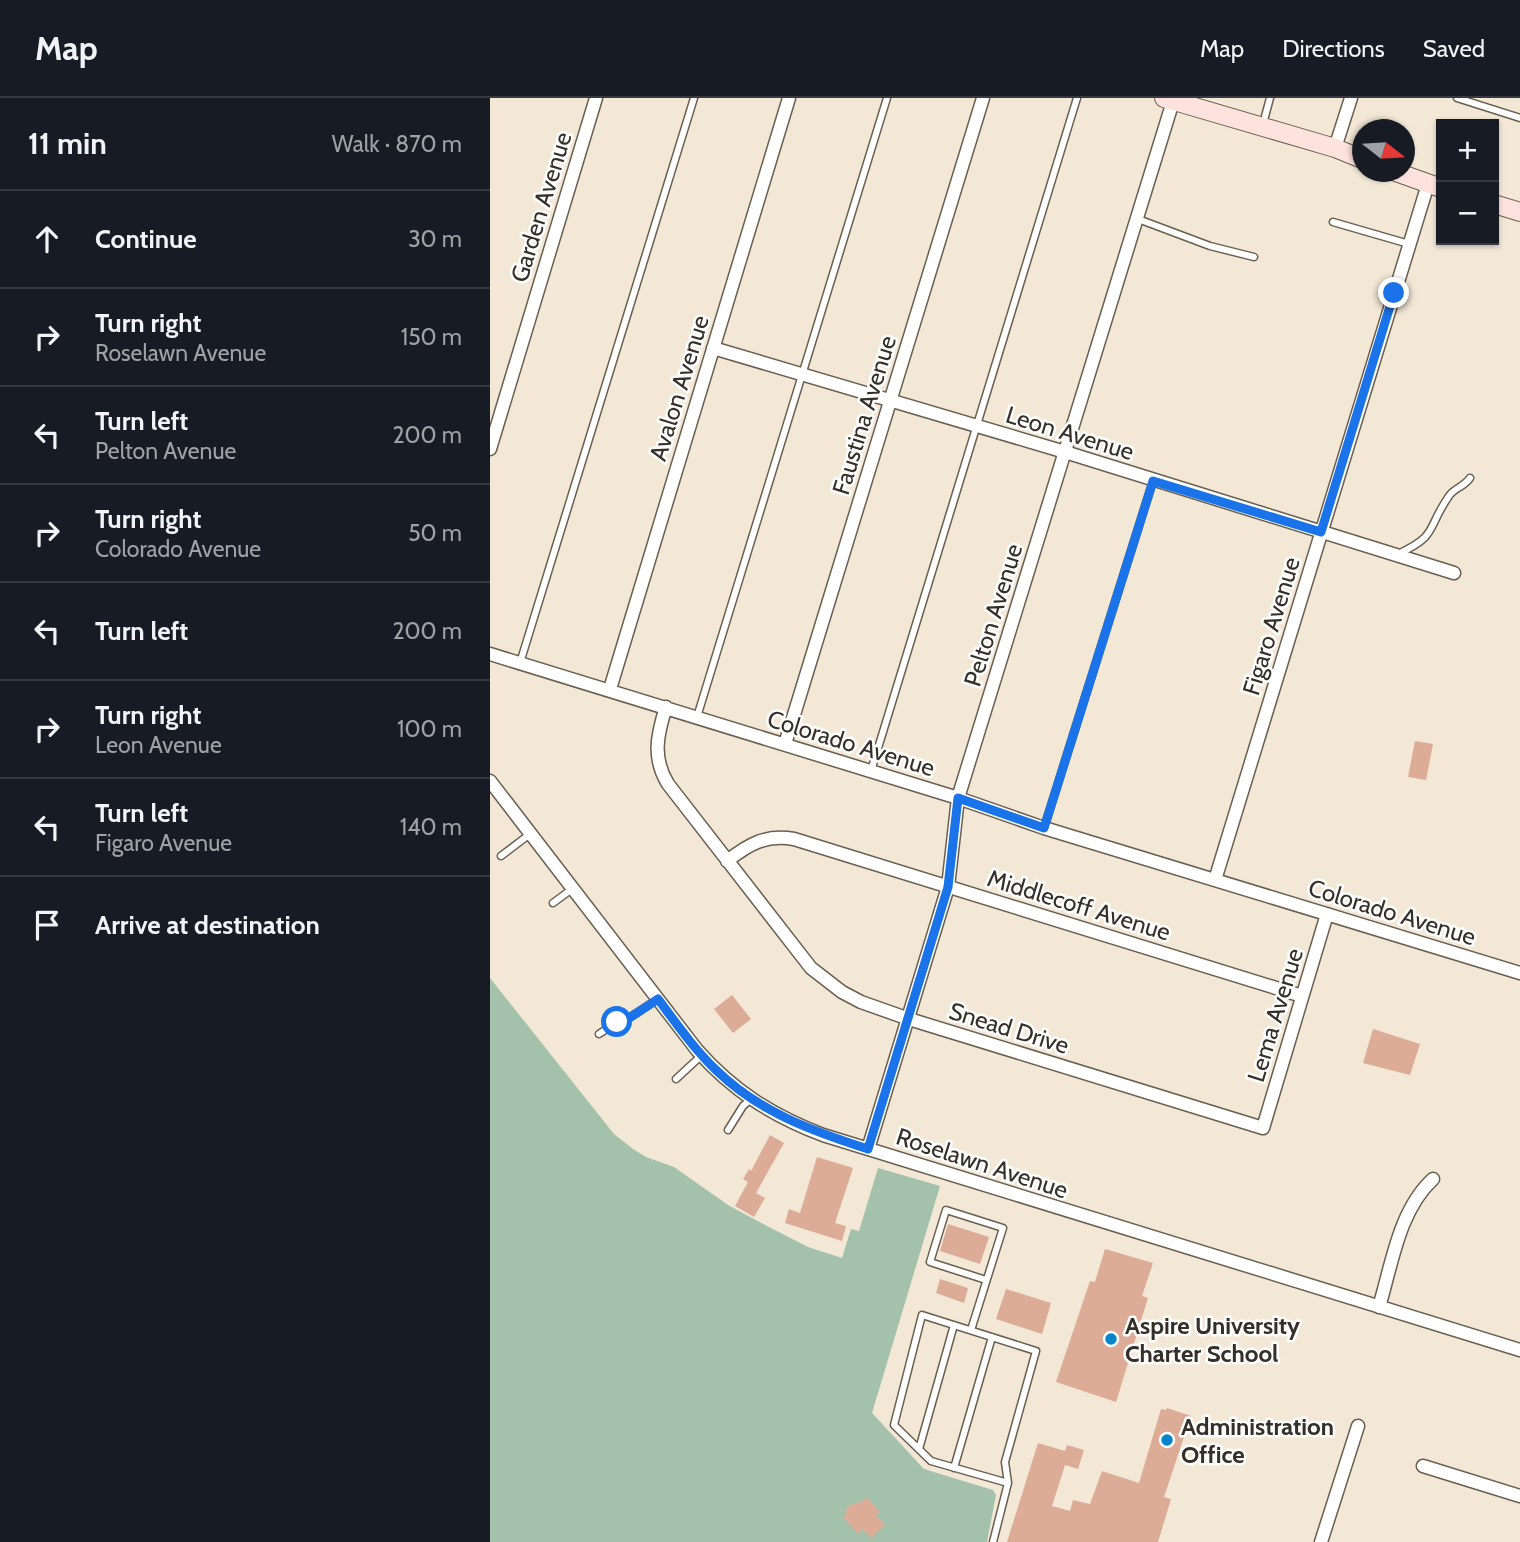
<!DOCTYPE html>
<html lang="en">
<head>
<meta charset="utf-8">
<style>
  :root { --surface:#171b24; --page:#20242c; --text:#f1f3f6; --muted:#9ea1a6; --line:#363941 }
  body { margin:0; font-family:Cabin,sans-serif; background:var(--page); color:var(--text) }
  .controls { position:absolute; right:21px; top:21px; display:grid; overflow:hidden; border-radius:0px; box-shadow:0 2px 5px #0004 }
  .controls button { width:63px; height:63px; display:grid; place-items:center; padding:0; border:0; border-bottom:2px solid var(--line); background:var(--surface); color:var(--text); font:35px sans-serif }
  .compass { position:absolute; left:862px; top:21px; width:63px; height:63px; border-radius:50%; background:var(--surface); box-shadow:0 2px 5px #0004; rotate:107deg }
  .stop { position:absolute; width:21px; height:21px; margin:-16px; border:5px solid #1a73e8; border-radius:50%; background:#fff }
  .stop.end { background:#1a73e8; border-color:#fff; box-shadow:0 2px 7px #0008 }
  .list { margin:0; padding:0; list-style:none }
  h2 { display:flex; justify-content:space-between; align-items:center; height:91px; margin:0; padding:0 28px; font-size:30px }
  h2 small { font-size:23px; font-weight:400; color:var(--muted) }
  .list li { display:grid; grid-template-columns:46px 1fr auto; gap:21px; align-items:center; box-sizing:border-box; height:98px; padding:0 28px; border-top:2px solid var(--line) }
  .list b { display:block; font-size:26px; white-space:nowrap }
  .list p { margin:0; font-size:23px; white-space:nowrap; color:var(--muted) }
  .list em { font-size:23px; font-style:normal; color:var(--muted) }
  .icon { flex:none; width:38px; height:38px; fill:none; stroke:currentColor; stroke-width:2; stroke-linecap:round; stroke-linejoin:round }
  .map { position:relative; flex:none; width:1030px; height:1444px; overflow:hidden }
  header { display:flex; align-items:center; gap:42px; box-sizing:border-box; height:98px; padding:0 35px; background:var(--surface); border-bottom:2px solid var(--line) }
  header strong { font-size:33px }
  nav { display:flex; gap:38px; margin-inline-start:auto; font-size:24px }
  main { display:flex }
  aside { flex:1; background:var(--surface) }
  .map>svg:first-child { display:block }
</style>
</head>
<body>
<header>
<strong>Map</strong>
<nav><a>Map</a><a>Directions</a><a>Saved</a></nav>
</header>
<main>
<aside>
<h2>11 min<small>Walk · 870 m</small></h2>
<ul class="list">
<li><svg class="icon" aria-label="ahead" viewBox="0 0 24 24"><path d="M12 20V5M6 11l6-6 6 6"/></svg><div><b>Continue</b></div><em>30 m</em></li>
<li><svg class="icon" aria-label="right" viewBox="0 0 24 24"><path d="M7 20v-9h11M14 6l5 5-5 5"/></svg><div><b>Turn right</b><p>Roselawn Avenue</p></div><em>150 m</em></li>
<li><svg class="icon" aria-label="left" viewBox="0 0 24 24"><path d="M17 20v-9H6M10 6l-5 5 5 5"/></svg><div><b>Turn left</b><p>Pelton Avenue</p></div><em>200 m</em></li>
<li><svg class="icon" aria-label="right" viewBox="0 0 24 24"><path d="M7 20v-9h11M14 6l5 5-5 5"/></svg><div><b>Turn right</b><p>Colorado Avenue</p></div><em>50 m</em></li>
<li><svg class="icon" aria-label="left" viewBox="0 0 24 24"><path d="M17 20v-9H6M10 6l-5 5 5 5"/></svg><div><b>Turn left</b></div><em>200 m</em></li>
<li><svg class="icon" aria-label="right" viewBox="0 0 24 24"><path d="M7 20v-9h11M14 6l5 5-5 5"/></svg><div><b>Turn right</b><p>Leon Avenue</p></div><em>100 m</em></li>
<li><svg class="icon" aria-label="left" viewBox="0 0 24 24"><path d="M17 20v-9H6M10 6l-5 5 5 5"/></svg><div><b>Turn left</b><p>Figaro Avenue</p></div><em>140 m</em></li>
<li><svg class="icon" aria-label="arrive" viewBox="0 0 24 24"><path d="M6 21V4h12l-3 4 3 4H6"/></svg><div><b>Arrive at destination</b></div></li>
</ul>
</aside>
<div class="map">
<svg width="1030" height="1444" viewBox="0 0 1030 1444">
  <rect width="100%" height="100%" fill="#f3e7d6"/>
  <!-- green -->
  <path fill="#a4c1ac" d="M0 880 124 1036 143 1051 156 1059 184 1069 238 1107 277 1128 318 1149 352 1160 361 1131 369 1133 388 1070 450 1088 382 1315 434 1371 503 1392 506 1397 497 1444H0Z"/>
  <!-- building -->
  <path fill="#dcac97" d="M925 643 943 646 936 682 918 679Z
    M242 897 261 921 243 935 224 911Z
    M883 931 930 946 920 977 873 965Z
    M280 1037 294 1045 266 1095 275 1100 264 1119 245 1108 258 1084 253 1081 259 1071 261 1073Z
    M327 1059 363 1070 345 1125 356 1128 352 1143 295 1125 299 1111 310 1115Z
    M458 1126 499 1139 490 1166 450 1153Z
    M615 1151 663 1165 652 1198 658 1200 626 1304 566 1284 600 1183 605 1184Z
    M450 1181 478 1190 474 1205 446 1195Z
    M516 1191 561 1205 552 1236 506 1221Z
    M677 1310 701 1318 674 1399 681 1401 668 1444H517L548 1345 575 1353 577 1347 594 1352 588 1371 575 1367 562 1408 580 1413 583 1402 600 1406 612 1373 649 1385 671 1311 676 1312Z
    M376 1399 390 1414 386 1418 395 1426 381 1440 372 1431 368 1436 353 1419 357 1415 355 1412 362 1405 364 1407 369 1403 370 1405Z"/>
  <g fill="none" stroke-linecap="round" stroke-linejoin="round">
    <!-- lane casing -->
    <g stroke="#695f50" stroke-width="9">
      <path id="lane" d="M967 0 1030 20
        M773 26 780 0
        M648 121 720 148 764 159
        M843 124 919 146
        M908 456C949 437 936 431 959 398 964 390 974 389 980 380
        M30 565 204 0
        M207 619 397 0
        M381 673 587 0
        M554 730 663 383
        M11 758 40 736
        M63 805 82 791
        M109 936 127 924H133L168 901
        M186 981 212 957
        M238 1032 253 1008 261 1001
        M481 1232 513 1130 456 1112 440 1164 496 1182
        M429 1351 464 1227
        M464 1370 502 1239
        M503 1444 518 1385 515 1364 546 1253 432 1217 404 1327 441 1363 518 1385"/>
    </g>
    <!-- street casing -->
    <g stroke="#695f50" stroke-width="15">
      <path id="street" d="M845 50 861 0
        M223 250 575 354 964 475
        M0 351 106 0
        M0 556 468 700 554 730 1030 875
        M120 591 299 0
        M176 609C167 637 162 660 178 686L321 870 352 894 371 904 419 921 773 1030 837 816
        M295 646 493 0
        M0 683 207 952C243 993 283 1018 333 1037L1030 1252
        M237 763C259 746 276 736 304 741L812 898
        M725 782 938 86
        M378 1051 458 789 468 700 684 0
        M889 1209C902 1166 909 1112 943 1081
        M933 1368 1030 1398
        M831 1444 868 1328"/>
    </g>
    <!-- secondary casing -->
    <g stroke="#695f50" stroke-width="20">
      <path id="secondary" d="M674 0 845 50 872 61
        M906 74 951 90
        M1004 106 1030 114"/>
    </g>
    <!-- lane -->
    <use href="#lane" stroke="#fff" stroke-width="6"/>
    <!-- street -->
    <use href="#street" stroke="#fff" stroke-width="12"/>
    <!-- secondary -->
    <use href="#secondary" stroke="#fee2dd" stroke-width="18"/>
  </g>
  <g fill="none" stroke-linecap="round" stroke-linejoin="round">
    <!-- route -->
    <path stroke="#1a73e8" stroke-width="9" d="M127 924H133L168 901C186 925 204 951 226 972 269 1014 322 1033 378 1051L458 789 468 700 554 730 663 383 831 434 904 195"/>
  </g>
  <!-- markers -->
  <g fill="#0585cc" stroke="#fff" stroke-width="2.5">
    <circle cx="621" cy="1241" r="7"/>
    <circle cx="677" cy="1342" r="7"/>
  </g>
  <g text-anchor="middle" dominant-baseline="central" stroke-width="5" stroke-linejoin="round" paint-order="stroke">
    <!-- street labels -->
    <g font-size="24" fill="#343029" stroke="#fff">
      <text transform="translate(51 109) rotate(-73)">Garden Avenue</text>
      <text transform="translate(189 290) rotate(-73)">Avalon Avenue</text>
      <text transform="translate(374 317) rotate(-73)">Faustina Avenue</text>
      <text transform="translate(580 335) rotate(17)">Leon Avenue</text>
      <text transform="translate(503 517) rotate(-73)">Pelton Avenue</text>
      <text transform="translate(781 528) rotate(-73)">Figaro Avenue</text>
      <text transform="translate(361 645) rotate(17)">Colorado Avenue</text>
      <text transform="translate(589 807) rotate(17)">Middlecoff Avenue</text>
      <text transform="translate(902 814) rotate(17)">Colorado Avenue</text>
      <text transform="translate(785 917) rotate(-73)">Lema Avenue</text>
      <text transform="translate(519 930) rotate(17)">Snead Drive</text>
      <text transform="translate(492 1065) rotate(18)">Roselawn Avenue</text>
    </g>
    <!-- poi labels -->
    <g font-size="24" font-weight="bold" fill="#343029" stroke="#fff" text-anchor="start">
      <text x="635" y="1227">Aspire University<tspan x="635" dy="28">Charter School</tspan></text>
      <text x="691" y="1328">Administration<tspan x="691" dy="28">Office</tspan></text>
    </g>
  </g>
</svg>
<div class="controls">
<button>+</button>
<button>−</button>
</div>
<svg class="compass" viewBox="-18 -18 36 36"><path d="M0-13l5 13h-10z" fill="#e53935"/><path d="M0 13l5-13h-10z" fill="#9ea1a6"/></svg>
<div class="stop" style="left:127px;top:924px"></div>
<div class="stop end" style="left:904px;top:195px"></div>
</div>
</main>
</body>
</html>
